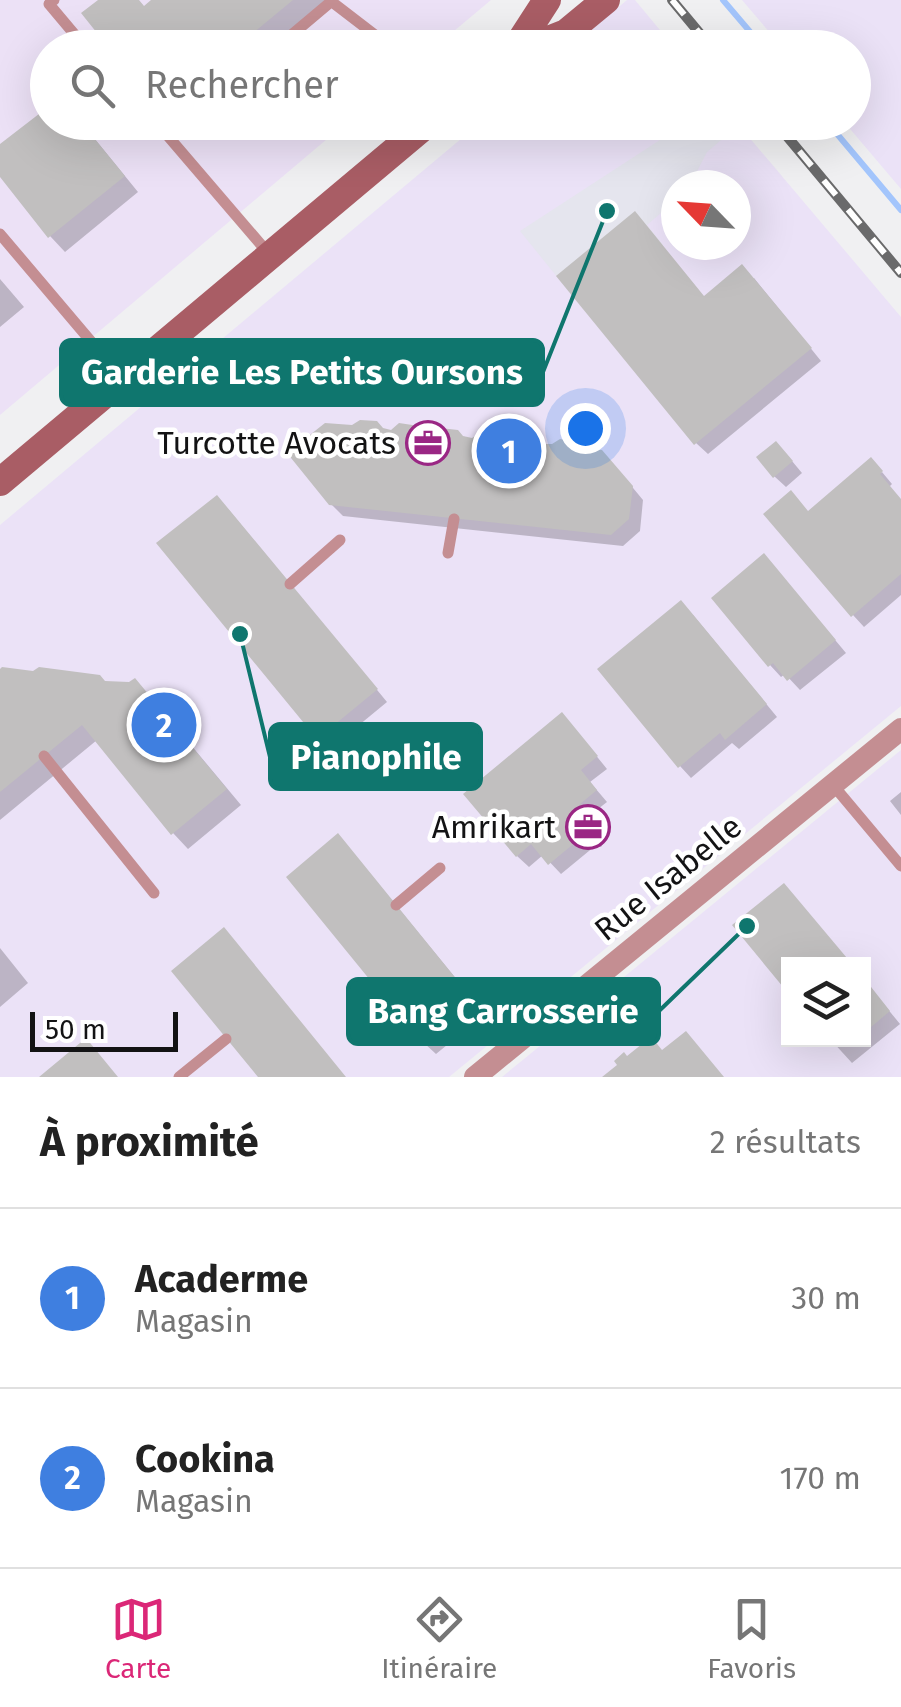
<!DOCTYPE html>
<html lang="fr">
<head>
<meta charset="utf-8">
<style>
  :root { --surface:#fff; --page:#f2f2f2; --text:#222; --muted:#767676; --line:#e0e0e0; --accent:#db2777 }
  body { margin:0; font-family:"Fira Sans",sans-serif; background:var(--page); color:var(--text) }
  .controls { position:absolute; right:30px; bottom:30px; display:grid; overflow:hidden; border-radius:0px; box-shadow:0 10px 40px #0002 }
  .controls button { width:90px; height:90px; display:grid; place-items:center; padding:0; border:0; border-bottom:2px solid var(--line); background:var(--surface); color:var(--text); font:50px sans-serif }
  .compass { position:absolute; left:661px; top:170px; width:90px; height:90px; border-radius:50%; background:var(--surface); box-shadow:0 10px 40px #0002; rotate:295deg }
  .scale { position:absolute; left:30px; bottom:25px; width:148px; box-sizing:border-box; padding-left:10px; border:5px solid #131314; border-top:0; font-size:28px; line-height:35px; white-space:nowrap; color:#131314; -webkit-text-stroke:8px #fff; paint-order:stroke }
  .you { position:absolute; left:585px; top:428px; width:35px; height:35px; margin:-25px; border:8px solid #fff; border-radius:50%; background:#1a73e8; box-shadow:0 0 0 15px #1a73e833 }
  .badge { display:grid; place-items:center; width:65px; height:65px; border-radius:50%; background:var(--accent); color:#fff; font-size:32px; font-weight:700 }
  .pin { position:absolute; translate:-50% -50%; border:5px solid #fff; box-shadow:0 2px 10px #0006 }
  .list { margin:0; padding:0; list-style:none }
  h2 { display:flex; justify-content:space-between; align-items:center; height:130px; margin:0; padding:0 40px; font-size:42px }
  h2 small { font-size:32px; font-weight:400; color:var(--muted) }
  .list li { display:grid; grid-template-columns:65px 1fr auto; gap:30px; align-items:center; box-sizing:border-box; height:180px; padding:0 40px; border-top:2px solid var(--line) }
  .list b { display:block; font-size:38px; white-space:nowrap }
  .list p { margin:0; font-size:32px; white-space:nowrap; color:var(--muted) }
  .list em { font-size:32px; font-style:normal; color:var(--muted) }
  .icon { flex:none; width:55px; height:55px; fill:none; stroke:currentColor; stroke-width:2; stroke-linecap:round; stroke-linejoin:round }
  .map { position:relative; flex:none; width:901px; height:1077px; overflow:hidden }
  .search { position:absolute; background:var(--surface); box-shadow:0 10px 40px #0002; left:30px; right:30px; top:30px; height:110px; display:flex; align-items:center; gap:25px; box-sizing:border-box; padding:0 35px; border-radius:55px; color:var(--muted); font-size:38px }
  .sheet { height:490px; background:var(--surface) }
  nav { display:flex; justify-content:space-around; align-items:center; box-sizing:border-box; height:140px; border-top:2px solid var(--line); background:var(--surface); font-size:28px; color:var(--muted) }
  nav a { display:grid; justify-items:center; gap:5px }
  nav .on { color:var(--accent) }
  .map>svg:first-child { display:block }
</style>
</head>
<body>
<div class="map">
<svg width="901" height="1077" viewBox="0 0 901 1077">
  <rect width="100%" height="100%" fill="#f0f0f2"/>
  <!-- commercial -->
  <path fill="#ece1f6" d="M0 0H491L435 47 48 48V122L346 123 0 415Z"/>
  <!-- industrial -->
  <path fill="#ebe2f7" fill-rule="evenodd" d="M627 0H635L674 47 570 48Z
    M742 0H901V189L845 123 854 122V48L782 47Z
    M480 123H737L901 317V706L449 1077H0V525ZM676 185H736V245H676Z
    M901 750V1077H502L535 1050ZM788 964H864V1040H788Z"/>
  <!-- built -->
  <path fill="#e5e5ee" d="M686 123H715L726 136 707 152 690 185H676V200L647 225 663 245 583 309 520 231Z"/>
  <!-- shadow -->
  <path fill="#0003" d="M102 0H138L145 8 155 0H326L268 48H112Z
    M48 122H81L138 192 65 252 50 236 0 172V147Z
    M754 278 821 361 708 454 696 443 705 298Z
    M0 279 24 307 0 327Z
    M384 431 544 446 614 465 643 500 640 531 623 546 343 516 331 504Z
    M787 455 802 473 786 487 774 476Z
    M882 472 892 484 889 487 901 501V595L864 627 853 615 809 514Z
    M228 509 387 702 330 749 319 737Z
    M775 568 846 653 800 690 785 674 781 677 770 665Z
    M693 615 777 717 739 749 732 743 691 778 680 766Z
    M0 672 105 684 150 696 241 805 188 849 173 833 97 740 0 820Z
    M573 727 607 769 590 782 607 802 589 816 607 838 601 847 595 846 561 874 543 855 529 867 517 856Z
    M901 792V815L890 801Z
    M349 848 485 1014 436 1054 424 1043Z
    M0 948 28 983 0 1007Z
    M864 980 900 1024 852 1063 831 1040H864Z"/>
  <g fill="none" stroke-linecap="round" stroke-linejoin="round">
    <!-- stream -->
    <path stroke="#a3c5fc" stroke-width="6" d="M723 0 764 48
      M827 122 901 210"/>
  </g>
  <!-- building -->
  <path fill="#c1bfbf" d="M98 0H139L144 6 151 0H293L235 48H109L81 13Z
    M48 107V122H81L125 176 48 238 0 177V144Z
    M635 211 704 296 742 264 812 348 694 445 556 276Z
    M360 420 377 421 383 428 391 430 399 423 419 426 424 432 430 433 440 428 458 430 463 436 472 438 481 432 497 433 503 439H513L519 435 538 437 542 444H552L560 439 577 442 582 448 602 450 633 486 629 519 611 535 329 505 287 453 325 423 352 425Z
    M776 441 793 461 773 478 756 457Z
    M871 457 883 471 880 474 901 499V574L851 617 763 514 791 490 808 511Z
    M217 495 378 689 317 739 156 543Z
    M764 553 836 640 787 681 773 663 768 667 711 598Z
    M681 600 767 704 725 740 720 733 678 768 597 669Z
    M2 667 33 671 39 667 100 675 105 681 129 682 135 678 227 789 171 835 82 725 0 792V669Z
    M562 712 598 756 581 770 597 790 580 804 597 825 589 837 583 836 548 865 531 844 516 857 463 794Z
    M338 833 475 1002 423 1045 286 877Z
    M784 883 852 964H788V993L732 925Z
    M224 927 346 1077H258L171 971Z
    M864 978 890 1011 864 1033Z
    M686 1031 724 1077H602L617 1065 614 1061 624 1052 627 1056 642 1044 640 1041 649 1034 662 1050Z
    M86 1038 118 1077H39Z"/>
  <g fill="none" stroke-linecap="round" stroke-linejoin="round">
    <!-- service -->
    <path stroke="#c48e92" stroke-width="11" d="M54 0 49 4 86 48
      M332 2 392 48
      M276 48 333 0
      M153 122 167 135 269 254
      M167 135 183 122
      M0 234 122 378
      M448 553 454 519
      M290 584 340 540
      M44 756 154 893
      M833 785 901 866
      M396 905 440 868
      M179 1077 226 1039"/>
    <!-- minor -->
    <path stroke="#c48e92" stroke-width="22" d="M475 1077 901 729"/>
    <!-- secondary -->
    <path stroke="#a95d65" stroke-width="28" d="M516 48 547 0
      M528 48 566 33 606 0
      M0 482 429 122"/>
    <!-- rail casing -->
    <g stroke="#6a6a6b" stroke-width="10">
      <path id="rail" d="M672 0 712 48
        M775 122 901 273"/>
    </g>
    <!-- rail -->
    <use href="#rail" stroke="#fff" stroke-width="6" stroke-dasharray="19" stroke-linecap="butt"/>
  </g>
  <!-- icons -->
  <defs>
    <g id="office-ring" transform="scale(2.25)"><circle r="9.5" fill="#fff" stroke="#9a2784" stroke-width="1.5"/><path d="M-6-3h4V-5.5h4V-3h4V5H-6ZM-1-4.5V-3h2v-1.5ZM-6 0V1H6V0Z" fill="#9a2784"/></g>
  </defs>
  <g fill-rule="evenodd">
    <use href="#office-ring" x="428" y="443"/>
    <use href="#office-ring" x="588" y="827"/>
  </g>
  <g text-anchor="middle" dominant-baseline="central" stroke-width="9" stroke-linejoin="round" paint-order="stroke">
    <!-- poi labels -->
    <g font-size="32" fill="#131314" stroke="#fff" text-anchor="end">
      <text x="396" y="443">Turcotte Avocats</text>
      <text x="556" y="827">Amrikart</text>
    </g>
    <!-- street labels -->
    <g font-size="32" fill="#131314" stroke="#fff">
      <text transform="translate(668 878) rotate(-39)">Rue Isabelle</text>
    </g>
  </g>
  <!-- callouts -->
  <path fill="none" stroke="#0f766e" stroke-width="4" d="M607 211L543 372M240 634L270 757M747 926L659 1011"/>
  <g fill="#0f766e" stroke="#fff" stroke-width="4">
    <circle cx="607" cy="211" r="10"/>
    <circle cx="240" cy="634" r="10"/>
    <circle cx="747" cy="926" r="10"/>
  </g>
  <g fill="#0f766e" stroke="#0f766e" stroke-width="4">
    <rect x="61" y="340" width="482" height="65" rx="10"/>
    <rect x="270" y="724" width="211" height="65" rx="10"/>
    <rect x="348" y="979" width="311" height="65" rx="10"/>
  </g>
  <g font-size="35" text-anchor="middle" font-weight="bold" fill="#fff">
    <text x="302" y="384">Garderie Les Petits Oursons</text>
    <text x="376" y="769">Pianophile</text>
    <text x="503" y="1023">Bang Carrosserie</text>
  </g>
</svg>
<div class="controls">
<button><svg class="icon" aria-label="layers" viewBox="0 0 24 24"><path d="M12 4l9 5-9 5-9-5zM3 14l9 5 9-5"/></svg></button>
</div>
<svg class="compass" viewBox="-18 -18 36 36"><path d="M0-13l5 13h-10z" fill="#e53935"/><path d="M0 13l5-13h-10z" fill="#767676"/></svg>
<div class="scale">50 m</div>
<div class="you"></div>
<div class="pin badge" style="left:509px;top:451px;background:#3f7fe0">1</div>
<div class="pin badge" style="left:164px;top:725px;background:#3f7fe0">2</div>
<div class="search"><svg class="icon" aria-label="search" viewBox="0 0 24 24"><circle cx="10" cy="10" r="6"/><path d="M15 15l6 6"/></svg>Rechercher</div>
</div>
<section class="sheet">
<h2>À proximité<small>2 résultats</small></h2>
<ul class="list">
<li><span class="badge" style="background:#3f7fe0">1</span><div><b>Acaderme</b><p>Magasin</p></div><em>30 m</em></li>
<li><span class="badge" style="background:#3f7fe0">2</span><div><b>Cookina</b><p>Magasin</p></div><em>170 m</em></li>
</ul>
</section>
<nav>
<a class="on"><svg class="icon" aria-label="map" viewBox="0 0 24 24"><path d="M3 6l6-2 6 2 6-2v14l-6 2-6-2-6 2zM9 4v14M15 6v14"/></svg>Carte</a>
<a><svg class="icon" aria-label="directions" viewBox="0 0 24 24"><path d="M12 3l9 9-9 9-9-9zM9 14v-3h6M13 9l2 2-2 2"/></svg>Itinéraire</a>
<a><svg class="icon" aria-label="saved" viewBox="0 0 24 24"><path d="M7 4h10v16l-5-4-5 4z"/></svg>Favoris</a>
</nav>
</body>
</html>
